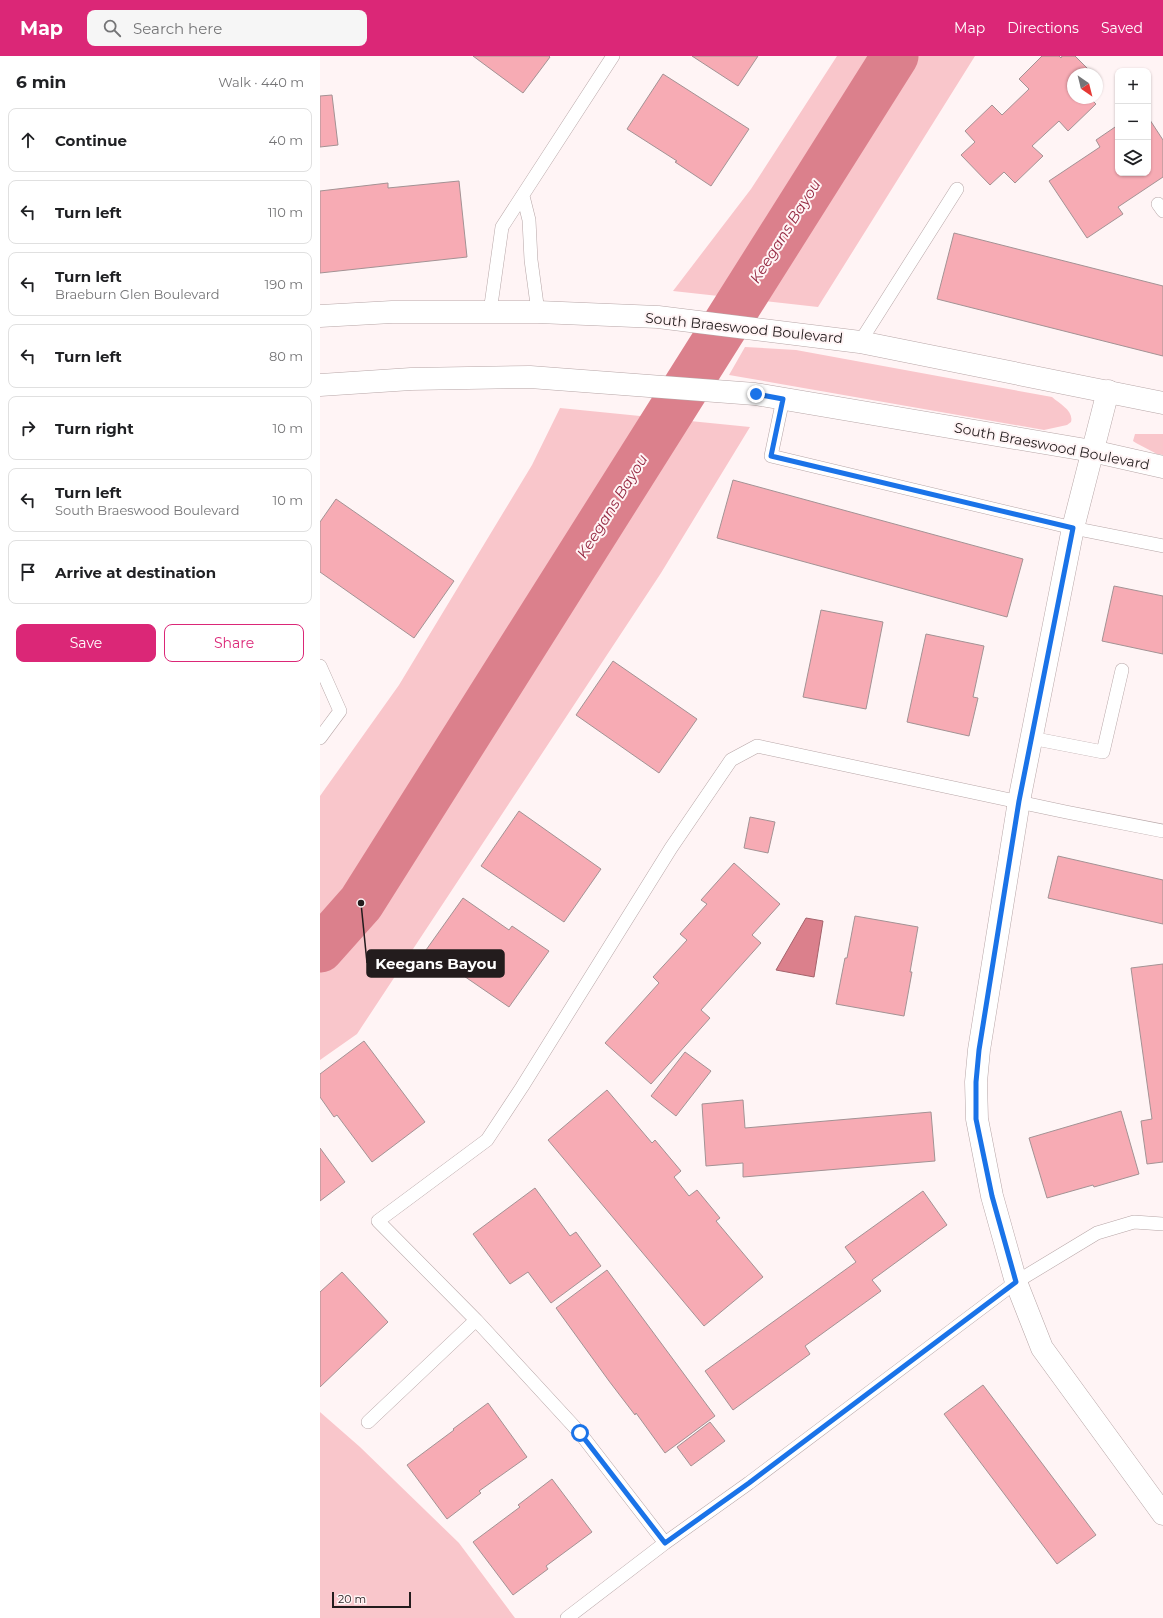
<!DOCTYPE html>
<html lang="en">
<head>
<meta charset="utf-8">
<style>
  :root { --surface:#fff; --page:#f6f6f6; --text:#202124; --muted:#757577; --line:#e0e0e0; --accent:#db2777 }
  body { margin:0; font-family:Montserrat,sans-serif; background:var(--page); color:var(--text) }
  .controls { position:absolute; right:12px; top:12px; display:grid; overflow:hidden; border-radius:8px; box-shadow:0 1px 3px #0004 }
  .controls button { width:36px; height:36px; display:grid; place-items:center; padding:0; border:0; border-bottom:1px solid var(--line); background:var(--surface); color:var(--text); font:20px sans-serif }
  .compass { position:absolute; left:747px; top:12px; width:36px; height:36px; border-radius:50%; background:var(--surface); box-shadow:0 1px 3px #0004; rotate:145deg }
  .scale { position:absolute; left:12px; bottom:10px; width:79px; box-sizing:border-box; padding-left:4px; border:2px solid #231c1d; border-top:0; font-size:11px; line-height:14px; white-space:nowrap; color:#231c1d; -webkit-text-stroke:3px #fff4f5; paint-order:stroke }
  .stop { position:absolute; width:12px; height:12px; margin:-9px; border:3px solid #1a73e8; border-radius:50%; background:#fff }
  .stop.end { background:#1a73e8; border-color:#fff; box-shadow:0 1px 4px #0008 }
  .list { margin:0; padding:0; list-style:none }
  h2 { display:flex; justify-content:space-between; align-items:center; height:52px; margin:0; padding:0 16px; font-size:17px }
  h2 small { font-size:13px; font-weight:400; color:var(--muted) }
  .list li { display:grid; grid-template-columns:26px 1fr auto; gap:12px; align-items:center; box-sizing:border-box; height:64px; margin:0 8px 8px; padding:0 8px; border:1px solid var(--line); border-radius:8px }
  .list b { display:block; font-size:15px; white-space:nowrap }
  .list p { margin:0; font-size:13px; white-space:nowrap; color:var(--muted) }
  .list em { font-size:13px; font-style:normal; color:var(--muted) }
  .actions { display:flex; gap:8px; padding:12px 16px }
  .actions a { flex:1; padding:9px 0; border:1px solid var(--accent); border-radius:8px; text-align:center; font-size:14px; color:var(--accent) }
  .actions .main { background:var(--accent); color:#fff }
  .icon { flex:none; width:22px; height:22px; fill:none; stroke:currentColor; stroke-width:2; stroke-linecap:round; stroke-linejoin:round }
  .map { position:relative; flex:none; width:843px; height:1562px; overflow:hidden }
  header { display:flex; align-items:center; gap:24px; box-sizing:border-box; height:56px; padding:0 20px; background:var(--accent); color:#fff }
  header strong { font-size:19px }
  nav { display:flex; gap:22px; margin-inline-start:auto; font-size:14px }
  .search { width:280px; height:36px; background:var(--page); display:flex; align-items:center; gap:10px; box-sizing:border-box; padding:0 14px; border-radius:8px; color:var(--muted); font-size:15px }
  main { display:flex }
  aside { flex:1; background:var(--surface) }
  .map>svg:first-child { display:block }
</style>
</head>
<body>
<header>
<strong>Map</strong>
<div class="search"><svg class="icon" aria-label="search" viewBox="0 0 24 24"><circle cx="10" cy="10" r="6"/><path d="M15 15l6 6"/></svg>Search here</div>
<nav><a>Map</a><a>Directions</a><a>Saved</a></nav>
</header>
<main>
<aside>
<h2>6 min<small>Walk · 440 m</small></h2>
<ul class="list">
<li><svg class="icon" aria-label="ahead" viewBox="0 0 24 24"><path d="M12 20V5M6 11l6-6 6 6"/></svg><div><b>Continue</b></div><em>40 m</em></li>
<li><svg class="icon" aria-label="left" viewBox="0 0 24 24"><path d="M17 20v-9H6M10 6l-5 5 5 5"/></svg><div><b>Turn left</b></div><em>110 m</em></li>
<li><svg class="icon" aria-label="left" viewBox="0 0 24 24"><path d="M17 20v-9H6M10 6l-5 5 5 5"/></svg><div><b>Turn left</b><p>Braeburn Glen Boulevard</p></div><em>190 m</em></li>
<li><svg class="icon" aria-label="left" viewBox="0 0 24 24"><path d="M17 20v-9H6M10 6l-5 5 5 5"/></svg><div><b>Turn left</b></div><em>80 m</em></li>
<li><svg class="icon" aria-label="right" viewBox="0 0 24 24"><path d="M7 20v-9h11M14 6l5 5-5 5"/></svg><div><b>Turn right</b></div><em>10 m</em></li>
<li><svg class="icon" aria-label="left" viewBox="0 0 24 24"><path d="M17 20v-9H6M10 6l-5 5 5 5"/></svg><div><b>Turn left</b><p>South Braeswood Boulevard</p></div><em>10 m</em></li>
<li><svg class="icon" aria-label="arrive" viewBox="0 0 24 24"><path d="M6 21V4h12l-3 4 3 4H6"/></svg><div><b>Arrive at destination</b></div></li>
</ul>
<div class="actions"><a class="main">Save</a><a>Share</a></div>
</aside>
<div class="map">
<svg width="843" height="1562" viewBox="0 0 843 1562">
  <rect width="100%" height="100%" fill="#fff4f5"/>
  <!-- green -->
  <path fill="#f9c6cb" d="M517 0H655L498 251 353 235 431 133Z
    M425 291 476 294 732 341C740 348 754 355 751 366L747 369 724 374 409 319Z
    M240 352 430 371 341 517 37 978 0 1004V740L79 629 212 409Z
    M815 378H843V399L837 398 816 387 813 385Z
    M0 1356 40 1391 139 1487 195 1562H0Z"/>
  <!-- water -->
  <path fill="#db808c" stroke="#a4626b" d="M486 862 503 865 494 921 456 914Z"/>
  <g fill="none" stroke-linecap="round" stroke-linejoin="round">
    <!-- river -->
    <path stroke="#db808c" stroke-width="47" d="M0 893 41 847 575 0"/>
  </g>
  <!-- building -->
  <path fill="#f7abb4" stroke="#a39294" d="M153 0H229L230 1 203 37Z
    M372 0H438L418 30Z
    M722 0H739L741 2 742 0H755L773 18H753V42H770L776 48 748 75 739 65 712 90 723 100 695 127 684 116 670 129 641 99 655 86 645 75 672 49 682 59 709 33 699 23Z
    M343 18 429 73 391 130 355 106 357 105 307 73Z
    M12 39 18 89 0 91V40Z
    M828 61 843 84V121L798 151 803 158 767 182 729 125 780 91 776 84 798 69V117H828Z
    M139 125 147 201 0 217V135L68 127V132Z
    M634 177 843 230V300L617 243Z
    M413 424 703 503 687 561 397 482Z
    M16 443 134 525 94 582 0 516V466Z
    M794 530 843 540V598L782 585Z
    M501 554 563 566 546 653 483 641Z
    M606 578 664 590 653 641 658 642 649 680 587 666Z
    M293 605 377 663 339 717 256 659Z
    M199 755 281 813 244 866 161 810Z
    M430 761 455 766 448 797 424 792Z
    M738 800 843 824V868L728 842Z
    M414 807 460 848 432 879 441 887 381 954 390 962 331 1028 285 987 339 927 333 921 367 884 360 878 387 848 381 844Z
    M143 842 189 874 192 870 229 895 189 951 106 894Z
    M535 860 598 871 590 916H592L584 960 516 948 525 902H527Z
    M843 908V1106L827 1108 821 1065 832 1063 811 912Z
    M44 985 105 1066 52 1106 17 1059 14 1061 0 1041V1018Z
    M365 996 391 1015 356 1060 331 1040Z
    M287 1034 332 1087 335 1084 361 1115 354 1121 369 1140 377 1134 400 1162 396 1165 443 1221 384 1270 228 1084Z
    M423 1044 425 1072 611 1056 615 1105 423 1121V1107L386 1110 382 1048Z
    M801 1055 819 1118 774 1131 773 1129 727 1142 709 1082Z
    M0 1092 25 1126 0 1145Z
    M215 1132 250 1180 256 1176 281 1210 231 1247 208 1216 190 1228 153 1178Z
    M603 1135 627 1169 552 1224 561 1235 485 1290 490 1298 413 1354 385 1315 536 1206 525 1191Z
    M287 1214 395 1360 345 1397 316 1357 315 1359 289 1325 236 1252Z
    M22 1216 68 1266 0 1331V1236Z
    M663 1329 776 1479 737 1508 624 1358Z
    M168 1347 207 1401 159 1435 161 1437 127 1463 87 1409 134 1374 133 1373Z
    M390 1366 405 1385 371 1410 357 1391Z
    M232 1423 272 1476 226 1510 228 1513 193 1539 153 1486 200 1451 198 1449Z"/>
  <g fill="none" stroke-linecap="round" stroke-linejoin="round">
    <!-- lane casing -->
    <g stroke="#b7a6a7" stroke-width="14">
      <path id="lane" d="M203 140 209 164 211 204 218 256
        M838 148 843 155
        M170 256 182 171 293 0
        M540 286 637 133
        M463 343 451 400 753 472 843 490
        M0 610 20 655 0 682
        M711 682 783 696 802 614
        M48 1366 156 1264
        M345 1487 260 1377 156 1264 58 1165 167 1084 202 1031 351 792 411 704 437 690 746 756 843 775
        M247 1562 345 1487 429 1427 696 1226 777 1177 814 1166 843 1168"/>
    </g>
    <!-- street casing -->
    <g stroke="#b7a6a7" stroke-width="23">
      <path id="street" d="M788 335 753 472 699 745 659 994 656 1026 657 1063 672 1140 696 1226 722 1292 843 1458"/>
    </g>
    <!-- secondary casing -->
    <g stroke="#b7a6a7" stroke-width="23">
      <path id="secondary" d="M0 260 72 256H218L338 261 540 286 843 347
        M0 329 91 323 210 321 435 338 772 395 843 411"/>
    </g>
    <!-- lane -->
    <use href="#lane" stroke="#fff" stroke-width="13"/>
    <!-- street -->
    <use href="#street" stroke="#fff" stroke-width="22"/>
    <!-- secondary -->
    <use href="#secondary" stroke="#fff" stroke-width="22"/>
  </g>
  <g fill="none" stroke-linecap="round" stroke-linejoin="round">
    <!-- route -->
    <path stroke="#1a73e8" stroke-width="5" d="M260 1377 345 1487 429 1427 696 1226 672 1140 656 1063V1026L659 994 699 745 753 472 451 400 463 343 436 338"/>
  </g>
  <g text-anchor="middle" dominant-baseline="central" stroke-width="4" stroke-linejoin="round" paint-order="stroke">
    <!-- street labels -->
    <g font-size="14" fill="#231c1d" stroke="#fff4f5">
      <text transform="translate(424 272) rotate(6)">South Braeswood Boulevard</text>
      <text transform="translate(732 390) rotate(11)">South Braeswood Boulevard</text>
    </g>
    <!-- water labels -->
    <g font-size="15" font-style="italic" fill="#962a43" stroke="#fff4f5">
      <text transform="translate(465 175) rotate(-58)">Keegans Bayou</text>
      <text transform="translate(292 450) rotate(-58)">Keegans Bayou</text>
    </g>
  </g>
  <!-- callouts -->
  <path fill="none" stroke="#231c1d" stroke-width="1.5" d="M41 847L47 907"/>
  <circle fill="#231c1d" stroke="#fff4f5" stroke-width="1.5" cx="41" cy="847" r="4"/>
  <rect fill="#231c1d" stroke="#231c1d" stroke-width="1.5" x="47" y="894" width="137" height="27" rx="4"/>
  <g font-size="15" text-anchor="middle" font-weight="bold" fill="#fff">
    <text x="116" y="913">Keegans Bayou</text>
  </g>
</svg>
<div class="controls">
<button>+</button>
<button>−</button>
<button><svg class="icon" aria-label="layers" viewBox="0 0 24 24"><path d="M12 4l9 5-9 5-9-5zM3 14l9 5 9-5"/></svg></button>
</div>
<svg class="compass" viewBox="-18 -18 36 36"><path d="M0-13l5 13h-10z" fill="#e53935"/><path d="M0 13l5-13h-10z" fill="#757577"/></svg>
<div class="scale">20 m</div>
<div class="stop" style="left:260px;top:1377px"></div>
<div class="stop end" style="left:436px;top:338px"></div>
</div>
</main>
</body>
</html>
